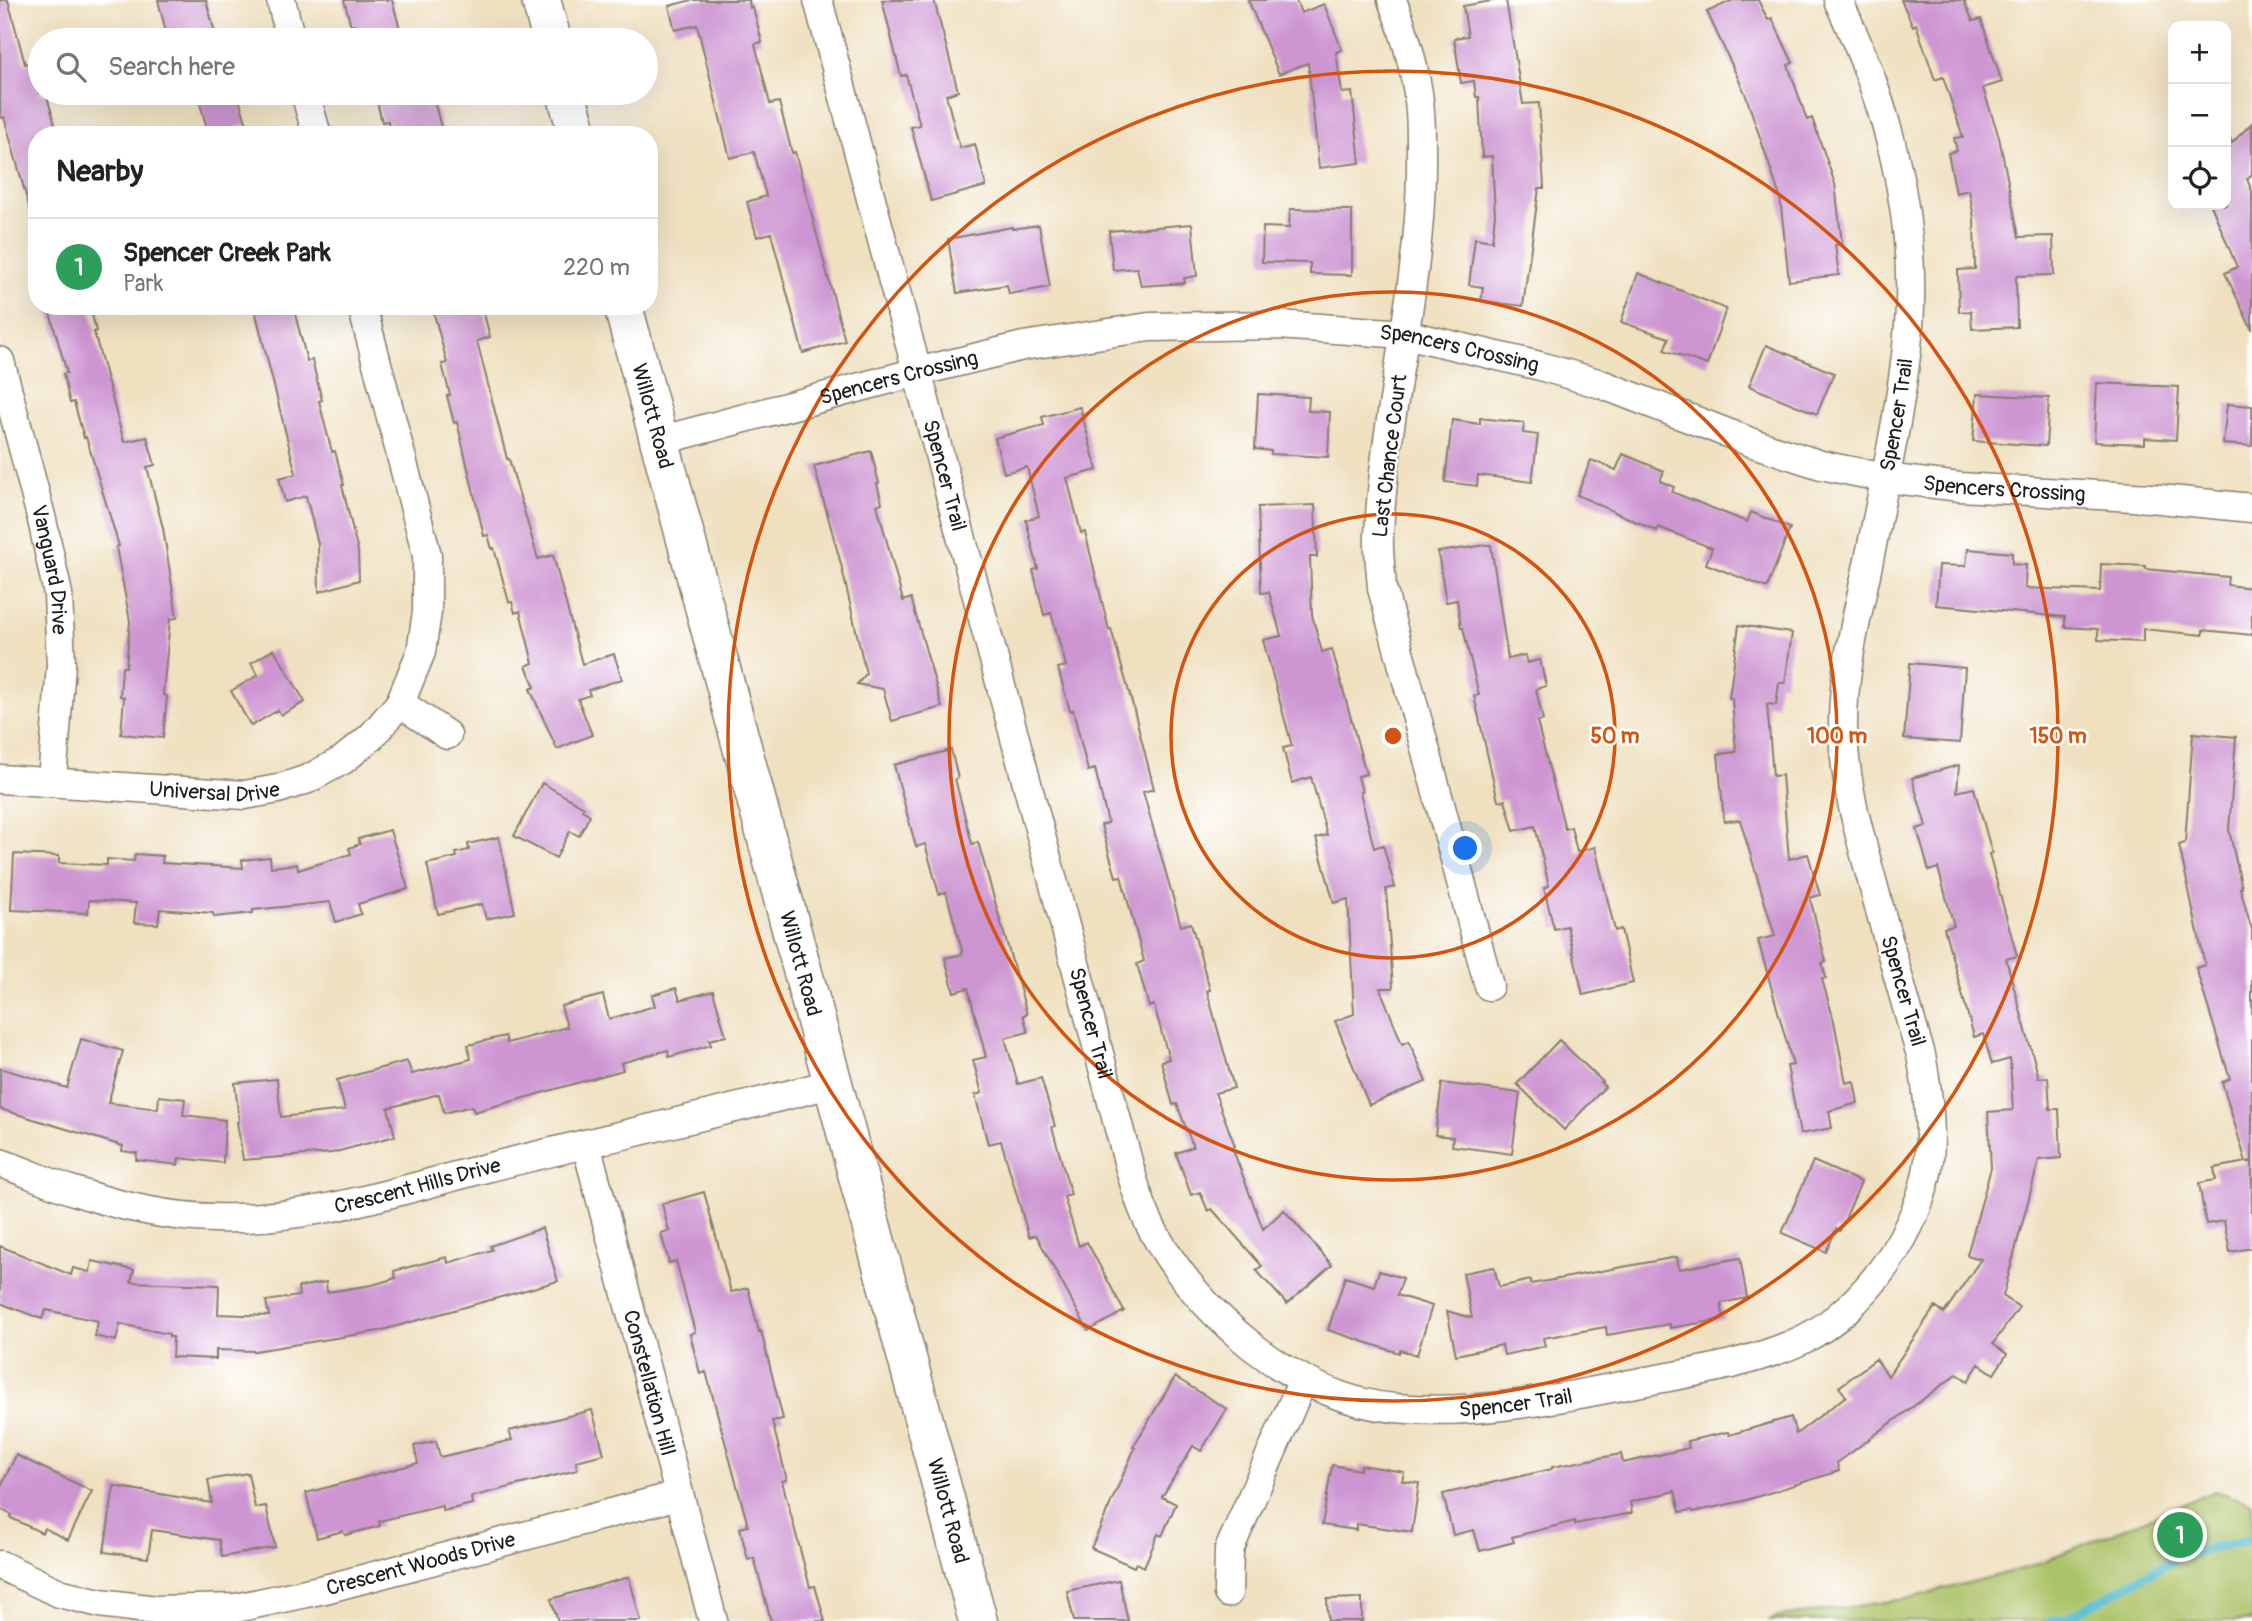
<!DOCTYPE html>
<html lang="en">
<head>
<meta charset="utf-8">
<style>
  :root { --surface:#fff; --page:#f2f2f2; --text:#222; --muted:#767676; --line:#e0e0e0; --accent:#d93025 }
  body { margin:0; font-family:Pangolin,sans-serif; background:var(--page); color:var(--text) }
  .controls { position:absolute; right:21px; top:21px; display:grid; overflow:hidden; border-radius:14px; box-shadow:0 7px 28px #0002 }
  .controls button { width:63px; height:63px; display:grid; place-items:center; padding:0; border:0; border-bottom:2px solid var(--line); background:var(--surface); color:var(--text); font:35px sans-serif }
  .you { position:absolute; left:1466px; top:849px; width:24px; height:24px; margin:-18px; border:5px solid #fff; border-radius:50%; background:#1a73e8; box-shadow:0 0 0 10px #1a73e833 }
  .badge { display:grid; place-items:center; width:46px; height:46px; border-radius:50%; background:var(--accent); color:#fff; font-size:23px; font-weight:700 }
  .pin { position:absolute; translate:-50% -50%; border:4px solid #fff; box-shadow:0 2px 7px #0006 }
  .list { margin:0; padding:0; list-style:none }
  h2 { display:flex; justify-content:space-between; align-items:center; height:91px; margin:0; padding:0 28px; font-size:30px }
  h2 small { font-size:23px; font-weight:400; color:var(--muted) }
  .list li { display:grid; grid-template-columns:46px 1fr auto; gap:21px; align-items:center; box-sizing:border-box; height:98px; padding:0 28px; border-top:2px solid var(--line) }
  .list b { display:block; font-size:26px; white-space:nowrap }
  .list p { margin:0; font-size:23px; white-space:nowrap; color:var(--muted) }
  .list em { font-size:23px; font-style:normal; color:var(--muted) }
  .icon { flex:none; width:38px; height:38px; fill:none; stroke:currentColor; stroke-width:2; stroke-linecap:round; stroke-linejoin:round }
  .map { position:relative; flex:none; width:2252px; height:1621px; overflow:hidden }
  .search { position:absolute; background:var(--surface); box-shadow:0 7px 28px #0002; left:28px; top:28px; width:630px; height:77px; display:flex; align-items:center; gap:18px; box-sizing:border-box; padding:0 24px; border-radius:38px; color:var(--muted); font-size:26px }
  .panel { position:absolute; background:var(--surface); box-shadow:0 7px 28px #0002; left:28px; top:126px; width:630px; height:189px; border-radius:28px }
  .map>svg:first-child { display:block }
</style>
</head>
<body>
<div class="map">
<svg width="2252" height="1621" viewBox="0 0 2252 1621">
  <rect width="100%" height="100%" fill="#fff"/>
  <filter id="ink" filterUnits="userSpaceOnUse"><feTurbulence type="fractalNoise" baseFrequency=".0143" numOctaves="2"/><feDisplacementMap in="SourceGraphic" scale="14" xChannelSelector="R" yChannelSelector="G"/><feConvolveMatrix kernelMatrix="1 2 1 2 8 2 1 2 1" color-interpolation-filters="sRGB"/></filter>
  <filter id="wash" filterUnits="userSpaceOnUse"><feTurbulence type="fractalNoise" baseFrequency=".00686" numOctaves="4" result="noise"/><feDisplacementMap in="SourceGraphic" scale="28" xChannelSelector="R" yChannelSelector="G"/><feGaussianBlur stdDeviation="1.57" result="paint"/><feColorMatrix in="noise" values="0 0 0 0 0 0 0 0 0 0 0 0 0 0 0 0 0 1.4 0 .05"/><feComposite in="paint" operator="in"/></filter>
  <g filter="url(#wash)">
    <rect width="100%" height="100%" fill="#efe0c0"/>
    <!-- green -->
    <path fill="#abc368" stroke="#647042" stroke-width="2" d="M2215 1491 2252 1503V1621H1768L1779 1617 1906 1599 2029 1567Z"/>
    <g fill="none" stroke-linecap="round" stroke-linejoin="round">
      <!-- stream -->
      <path stroke="#51b9cf" stroke-width="9" d="M2051 1621 2067 1618 2183 1555 2252 1539"/>
    </g>
    <g id="blocks">
      <!-- building -->
      <path fill="#cd95d2" d="M0 0H8L25 64 40 60V93H46L58 135H37V209L30 210 4 117 0 118Z
        M158 0H206L217 40H168Z
        M344 0H392L403 40H360L355 25 351 26Z
        M692 0H749L750 8 753 7 762 42 755 44 770 104 779 102 792 153 795 152 845 341 803 353 771 233 757 237 747 202 766 196 754 152 730 158 697 25 675 30 669 6Z
        M882 0H934L958 91 946 95 960 148 975 144 986 186 931 201 911 127 920 125 906 75 901 76Z
        M1248 0H1296L1301 13 1324 4 1342 50 1336 52 1342 93 1352 92 1360 163 1319 168 1308 63 1279 74Z
        M1497 0H1506L1523 104 1539 103 1544 188H1539L1523 306 1481 301 1483 287 1469 285 1475 238 1492 241 1495 215 1492 156 1482 157 1479 97H1476L1474 81 1461 83 1454 38 1468 36 1463 6Z
        M1733 0H1758L1768 20 1772 18 1793 63 1788 65 1807 120 1812 118 1835 184 1842 244 1835 245 1839 275 1789 281 1780 197 1745 93 1707 12Z
        M1901 0H1969L1964 2 1973 21 1981 19 2002 82 1983 88 1999 137 2019 237 2053 236 2054 275 2016 276 2017 327 1972 329 1971 311 1959 312 1958 270 1975 269 1974 218 1969 190 1956 193 1948 153 1957 151 1954 138 1963 137 1943 77 1935 80 1916 24 1913 26Z
        M197 93H237L247 125 209 135Z
        M375 93H432L443 135H391L388 121 382 122Z
        M2252 123V174L2247 179 2252 191V330L2225 273 2237 267 2211 205H2226V129L2232 143Z
        M1290 209 1352 210V275L1310 274V263L1262 262 1263 227 1289 228Z
        M1192 224 1197 276 1184 278 1185 283 1141 286 1137 268 1113 270 1109 231Z
        M1039 225 1050 287 1009 294 1007 285 957 293 948 239 1012 227V229Z
        M1638 273 1726 309 1707 365 1664 350 1669 338 1621 322Z
        M48 306H90L96 331 94 332 124 442 147 437 155 465 147 467 163 528 177 618 170 619 163 695 167 696 163 738 121 734 124 697 120 696 122 667H126L130 621 116 547 119 546 86 437 84 438 74 402 70 403 63 374 67 373Z
        M254 306H293L307 361 312 360 322 400 319 401 325 425 332 452 335 451 344 485H342L358 552 359 580 319 592 318 544 306 496 285 502 279 478 296 474Z
        M432 306H482L490 337 477 341 507 459H509L538 559 553 555 582 664 614 654 622 679 588 690 590 695 578 699 592 735 557 749 530 689 535 687 526 666 533 663 520 611 515 613 512 602H509L494 548 492 549 488 535 484 536 457 422 454 423 447 396 450 395 442 364 447 363Z
        M1766 345 1834 373 1817 414 1749 386Z
        M2097 383 2179 387 2176 440 2145 438V444L2094 442Z
        M1258 394 1309 397 1308 411 1330 412 1328 457 1271 454V451L1255 449Z
        M1977 394 2049 398 2046 446 1973 441Z
        M2227 404 2252 406V446L2223 444Z
        M1080 407 1097 470 1067 478 1081 533 1085 532 1109 630 1111 629 1133 706 1154 789 1143 792 1181 926 1191 923 1210 990 1207 991 1234 1088 1215 1093 1235 1146 1232 1147 1263 1229 1284 1210 1332 1265 1287 1304 1256 1270 1262 1266 1212 1209 1208 1211 1200 1192 1191 1195 1176 1153 1193 1147 1177 1104 1173 1105 1161 1061 1169 1059 1154 1005 1149 1007 1137 964 1144 961 1121 876 1116 877 1101 825 1108 823 1095 769 1088 771 1073 710 1070 711 1058 668 1066 666 1051 613 1044 615 1033 570 1038 569 1026 520 1039 516 1027 467 1004 473 995 438 1044 425 1042 417Z
        M1480 418 1524 423 1523 433 1538 435 1532 482 1478 475 1477 486 1445 482 1452 420 1480 424Z
        M871 451 879 483 877 484 882 503 877 505 903 601 911 598 942 707 892 721 883 689 857 684 866 674 841 564 814 466Z
        M1623 454 1664 471 1660 481 1674 487 1672 492 1747 522 1751 512 1790 528 1767 588 1706 564 1712 548 1658 527 1657 531 1577 495 1591 460 1616 470Z
        M1315 505 1317 557H1310L1312 615 1322 652 1332 649 1366 774 1358 776 1362 792H1360L1374 848 1383 845 1395 887 1386 889 1393 988H1380L1402 1044 1409 1041 1426 1082 1369 1105 1335 1021 1354 1014 1348 899 1334 903 1316 838 1327 835 1311 777 1292 783 1283 748 1292 746 1263 640 1281 636 1269 592 1261 593 1258 507Z
        M1486 545H1491L1508 659 1525 655 1527 663 1540 660 1546 686 1536 689 1543 720 1537 722 1565 829 1571 827 1577 852 1595 847 1615 931 1621 929 1633 983 1583 995 1567 926 1554 929 1544 888 1549 886 1535 826 1514 831 1505 800 1498 801 1474 696 1479 695 1463 628H1461L1457 600 1446 602 1438 552Z
        M1968 549 2012 553V564L2026 565 2025 588 2100 591 2101 564 2146 566V569L2228 577 2227 585 2252 588V635L2203 630V635L2143 629V642L2098 640V629L2065 627V617L1936 605 1939 565 1966 566Z
        M1739 625 1792 633 1785 683H1779L1776 705 1767 704 1773 776 1782 775 1789 859 1808 854 1820 895 1810 898 1826 962 1822 963 1826 978 1822 979 1834 1021 1846 1083 1854 1081 1858 1103 1829 1111 1832 1128 1800 1134 1787 1066 1793 1065 1758 940 1775 936 1740 820 1724 821 1718 754 1736 752 1732 699 1729 698Z
        M274 649 305 702 281 715 278 710 251 726 231 691 258 675 251 663Z
        M1910 663 1965 668 1960 743 1904 739Z
        M2193 733 2236 737 2229 830 2242 888H2240L2252 930V1161L2246 1162 2222 1082 2230 1079 2196 968 2205 965 2179 845 2185 843Z
        M951 750 958 778 955 779 972 844 978 842 1027 1014 1023 1015 1028 1032 1005 1038 1018 1084 1041 1078 1055 1126 1052 1127 1071 1195 1064 1197 1079 1246 1087 1242 1124 1311 1088 1331 1036 1235 1029 1237 1001 1141 988 1144 975 1095 982 1093 973 1060 986 1057 968 988 954 992 945 958 963 954 946 892 939 894 925 844 916 847 894 765Z
        M1959 765 1957 792 1974 788 1992 853 1989 854 2017 956 2006 959 2039 1078 2048 1077 2050 1109H2059L2061 1158 2039 1160 2003 1296 2019 1307 1993 1344 2007 1354 1994 1374 1979 1364 1968 1381 1957 1374 1837 1463 1839 1471 1743 1501 1693 1512 1692 1510 1680 1512 1675 1491 1630 1502 1632 1513 1575 1524V1521L1512 1537 1514 1542 1480 1551 1474 1530 1453 1535 1443 1494 1552 1469V1467L1621 1454 1623 1463 1689 1448 1687 1441 1728 1432 1729 1435 1791 1417 1796 1434 1846 1396 1839 1387 1876 1359 1888 1376 1935 1307 1944 1313 1981 1259 1967 1255 1991 1168 1988 1112 2013 1110 2010 1059 1992 1064 1983 1034 1974 1037 1944 928 1954 926 1938 868 1929 871 1917 829 1926 826 1912 778Z
        M542 783 584 807 582 810 590 815 579 836 570 831 556 858 514 836Z
        M390 830 408 889 358 904 361 914 336 922 330 902 253 910V913L214 917 213 913 160 909 158 924 134 923 136 903 89 900 88 913 11 910 14 854 59 856V863L107 865V859L134 861 135 854 163 856 162 863 243 868 242 860 270 857 271 867 297 864 298 870 351 854 349 848 360 844 358 839Z
        M499 837 515 913 486 919 482 904 438 914 427 864 457 857 456 853 469 850 468 844Z
        M676 988 680 1000 713 991 726 1036 709 1040 711 1045 669 1057 668 1050 621 1063 623 1070 474 1112 472 1106 444 1113 439 1094 388 1108 395 1136 332 1153 243 1160 237 1122H239L235 1083 277 1079 281 1117 345 1110 337 1080 407 1061 412 1074 471 1059 468 1045 505 1036 507 1043 567 1027 561 1006 603 995 609 1019 655 1006 652 995Z
        M81 1039 123 1051 108 1103 158 1109 159 1096 185 1099 183 1115 225 1120 223 1163 179 1158 178 1165 136 1160 137 1153 122 1151 123 1146 0 1109V1068L67 1088Z
        M1559 1040 1603 1082 1601 1083 1605 1087 1564 1130 1517 1084Z
        M1442 1083 1520 1093 1512 1154 1452 1146 1453 1137 1435 1135Z
        M1813 1161 1861 1182 1840 1231 1836 1229 1826 1252 1782 1233Z
        M2252 1161V1248L2230 1252 2224 1221 2206 1224 2199 1183 2216 1180 2214 1168Z
        M704 1192 731 1292 748 1288 759 1332 761 1331 783 1419 772 1421 787 1480 782 1481 810 1587 815 1586 825 1621H771L754 1558 748 1560 740 1528 748 1526 706 1372 700 1374 690 1334 695 1332 676 1261 669 1263 661 1233 669 1231 662 1204Z
        M542 1228 558 1281 379 1331 255 1351 216 1350V1359L172 1357 173 1337H169V1334L120 1324 116 1341 95 1336 98 1321 46 1310 42 1319 0 1303V1246L71 1275 73 1268 90 1272 92 1261 134 1270 131 1282 219 1285 218 1314 269 1316 266 1301 299 1296 298 1287 326 1282 327 1292 372 1285 396 1278 394 1271 447 1257 448 1263 492 1250 490 1246Z
        M1677 1257 1679 1269 1740 1258 1747 1298 1721 1303 1724 1319 1670 1328V1324L1607 1335 1606 1327 1543 1338 1545 1346 1504 1355 1502 1345 1456 1355 1447 1311 1472 1318 1463 1273 1494 1267 1499 1287 1531 1280V1284Z
        M1379 1271 1403 1278 1397 1295 1432 1306 1417 1355 1400 1350 1399 1353 1328 1330 1345 1277 1374 1286Z
        M1175 1377 1227 1409 1201 1451 1193 1446 1162 1497 1176 1504 1162 1536 1158 1534 1144 1567 1136 1563 1134 1567 1091 1548 1135 1448 1133 1447Z
        M592 1410 604 1454 576 1461 577 1470 471 1497 472 1504 443 1511 442 1506 379 1521 380 1526 345 1535 343 1531 317 1538 306 1493 418 1463 414 1446 436 1441 440 1457 512 1440 509 1431Z
        M16 1455 92 1491 68 1540 44 1528 42 1533 11 1518 12 1515 0 1509V1488Z
        M1332 1465 1360 1470 1361 1465 1404 1472 1402 1481 1419 1483 1412 1532 1356 1524V1530L1322 1525Z
        M248 1473 255 1508 266 1506 275 1547 222 1557 219 1540 152 1530 148 1558 104 1552 114 1486 212 1503 208 1480Z
        M629 1577 641 1621H558L551 1599Z
        M1119 1580 1128 1621H1074L1067 1591Z
        M1362 1598V1621H1328L1327 1599Z"/>
    </g>
  </g>
  <g filter="url(#ink)">
    <use href="#blocks" fill-opacity="0" stroke="#867e6e" stroke-width="2"/>
    <g fill="none" stroke-linecap="round" stroke-linejoin="round">
      <!-- minor casing -->
      <g stroke="#867e6e" stroke-width="31">
        <g id="minor">
          <path d="M281 0 291 40"/>
          <path id="s1" d="M818 0 1120 1132C1129 1164 1136 1197 1151 1227 1195 1312 1296 1400 1395 1408 1472 1415 1546 1401 1621 1386 1681 1374 1746 1366 1802 1340 1864 1310 1921 1229 1929 1160 1932 1124 1928 1090 1921 1055 1904 1000 1889 944 1874 888 1859 833 1843 780 1843 723 1843 663 1862 598 1873 540 1887 469 1903 398 1909 326 1917 211 1887 103 1838 0"/>
          <path d="M1392 0C1403 28 1412 57 1417 87 1422 114 1421 143 1421 171 1420 294 1384 413 1379 535 1378 552 1381 570 1382 588L1489 986"/>
          <path d="M305 93 317 135"/>
          <path id="s2" d="M0 361 42 520 58 594 61 665 52 782"/>
          <path id="s3" d="M659 441 917 372 1023 346 1149 327 1278 325 1405 334 1540 366 1601 384 1753 443 1821 465 1885 478 1960 487 2150 498 2252 508"/>
          <path d="M400 703 447 735"/>
          <path id="s4" d="M0 779 245 795 278 789 308 779 343 760 371 737 400 703 421 652 427 612V555L362 306"/>
          <path id="s5" d="M586 1144 713 1621"/>
          <path id="s6" d="M0 1163C25 1171 49 1183 74 1191 119 1206 167 1217 214 1218 310 1222 402 1189 494 1166 607 1138 721 1113 834 1083"/>
          <path id="s7" d="M0 1565 59 1593 100 1603 156 1610 236 1608 329 1588 679 1495"/>
          <path d="M1228 1593 1229 1550 1303 1380"/>
        </g>
      </g>
      <!-- secondary casing -->
      <g stroke="#867e6e" stroke-width="41">
        <g id="secondary">
          <path d="M541 0 552 40"/>
          <path d="M566 93 578 135"/>
          <path id="s8" d="M623 306 978 1621"/>
        </g>
      </g>
      <!-- minor -->
      <use href="#minor" stroke="#fff" stroke-width="28"/>
      <!-- secondary -->
      <use href="#secondary" stroke="#fff" stroke-width="38"/>
    </g>
  </g>
  <!-- distance rings -->
  <g fill="none" stroke="#d4530e" stroke-width="3.5">
    <circle cx="1393" cy="736" r="222"/>
    <circle cx="1393" cy="736" r="444"/>
    <circle cx="1393" cy="736" r="665"/>
  </g>
  <g text-anchor="middle" dominant-baseline="central" stroke-width="5" stroke-linejoin="round" paint-order="stroke">
    <!-- street labels -->
    <g font-size="21" fill="#1c1c1c" stroke="#fff">
      <text stroke="none"><textPath href="#s3" startOffset="816">Spencers Crossing</textPath></text>
      <text stroke="none"><textPath href="#s3" startOffset="248">Spencers Crossing</textPath></text>
      <text stroke="none"><textPath href="#s1" startOffset="2991">Spencer Trail</textPath></text>
      <text stroke="none"><textPath href="#s8" startOffset="114">Willott Road</textPath></text>
      <text transform="translate(1390 456) rotate(-83)">Last Chance Court</text>
      <text stroke="none"><textPath href="#s1" startOffset="492">Spencer Trail</textPath></text>
      <text stroke="none"><textPath href="#s3" startOffset="1382">Spencers Crossing</textPath></text>
      <text stroke="none"><textPath href="#s2" startOffset="215">Vanguard Drive</textPath></text>
      <text stroke="none"><textPath href="#s4" startOffset="215">Universal Drive</textPath></text>
      <text stroke="none"><textPath href="#s8" startOffset="681">Willott Road</textPath></text>
      <text transform="translate(1903 991) rotate(74)">Spencer Trail</text>
      <text stroke="none"><textPath href="#s1" startOffset="1059">Spencer Trail</textPath></text>
      <text stroke="none"><textPath href="#s6" startOffset="429">Crescent Hills Drive</textPath></text>
      <text stroke="none"><textPath href="#s5" startOffset="247">Constellation Hill</textPath></text>
      <text stroke="none"><textPath href="#s1" startOffset="1708">Spencer Trail</textPath></text>
      <text stroke="none"><textPath href="#s8" startOffset="1248">Willott Road</textPath></text>
      <text stroke="none"><textPath href="#s7" startOffset="434">Crescent Woods Drive</textPath></text>
    </g>
  </g>
  <circle cx="1393" cy="736" r="10" fill="#d4530e" stroke="#fff" stroke-width="3.5"/>
  <g font-size="21" text-anchor="middle" font-weight="bold" fill="#d4530e" stroke="#fff" stroke-width="5" stroke-linejoin="round" paint-order="stroke">
    <text x="1615" y="743">50 m</text>
    <text x="1837" y="743">100 m</text>
    <text x="2058" y="743">150 m</text>
  </g>
</svg>
<div class="controls">
<button>+</button>
<button>−</button>
<button><svg class="icon" aria-label="locate" viewBox="0 0 24 24"><circle cx="12" cy="12" r="6"/><path d="M12 2v4M12 18v4M2 12h4M18 12h4"/></svg></button>
</div>
<div class="you"></div>
<div class="pin badge" style="left:2180px;top:1535px;background:#2e9e5b">1</div>
<div class="search"><svg class="icon" aria-label="search" viewBox="0 0 24 24"><circle cx="10" cy="10" r="6"/><path d="M15 15l6 6"/></svg>Search here</div>
<section class="panel">
<h2>Nearby<small></small></h2>
<ul class="list">
<li><span class="badge" style="background:#2e9e5b">1</span><div><b>Spencer Creek Park</b><p>Park</p></div><em>220 m</em></li>
</ul>
</section>
</div>
</body>
</html>
